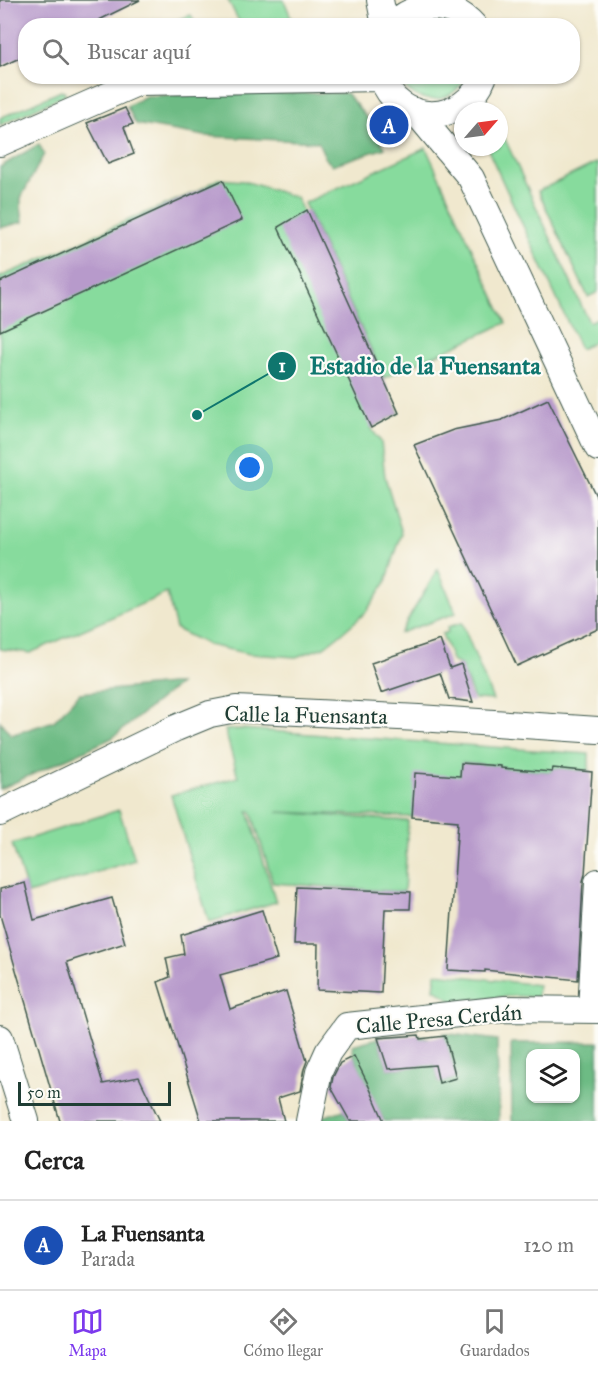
<!DOCTYPE html>
<html lang="es">
<head>
<meta charset="utf-8">
<style>
  :root { --surface:#fff; --page:#f2f2f2; --text:#222; --muted:#767676; --line:#e0e0e0; --accent:#7c3aed }
  body { margin:0; font-family:"IM FELL Great Primer",serif; background:var(--page); color:var(--text) }
  .controls { position:absolute; right:18px; bottom:18px; display:grid; overflow:hidden; border-radius:12px; box-shadow:0 2px 4px #0004 }
  .controls button { width:54px; height:54px; display:grid; place-items:center; padding:0; border:0; border-bottom:2px solid var(--line); background:var(--surface); color:var(--text); font:30px sans-serif }
  .compass { position:absolute; left:454px; top:102px; width:54px; height:54px; border-radius:50%; background:var(--surface); box-shadow:0 2px 4px #0004; rotate:62deg }
  .scale { position:absolute; left:18px; bottom:15px; width:153px; box-sizing:border-box; padding-left:6px; border:3px solid #1f3d34; border-top:0; font-size:16px; line-height:21px; white-space:nowrap; color:#1f3d34; -webkit-text-stroke:4px #fdfcf7; paint-order:stroke }
  .you { position:absolute; left:250px; top:468px; width:21px; height:21px; margin:-15px; border:4px solid #fff; border-radius:50%; background:#1a73e8; box-shadow:0 0 0 9px #1a73e833 }
  .badge { display:grid; place-items:center; width:39px; height:39px; border-radius:50%; background:var(--accent); color:#fff; font-size:20px; font-weight:700 }
  .pin { position:absolute; translate:-50% -50%; border:3px solid #fff; box-shadow:0 2px 6px #0006 }
  .list { margin:0; padding:0; list-style:none }
  h2 { display:flex; justify-content:space-between; align-items:center; height:78px; margin:0; padding:0 24px; font-size:26px }
  h2 small { font-size:20px; font-weight:400; color:var(--muted) }
  .list li { display:grid; grid-template-columns:39px 1fr auto; gap:18px; align-items:center; box-sizing:border-box; height:90px; padding:0 24px; border-top:2px solid var(--line) }
  .list b { display:block; font-size:22px; white-space:nowrap }
  .list p { margin:0; font-size:20px; white-space:nowrap; color:var(--muted) }
  .list em { font-size:20px; font-style:normal; color:var(--muted) }
  .icon { flex:none; width:33px; height:33px; fill:none; stroke:currentColor; stroke-width:2; stroke-linecap:round; stroke-linejoin:round }
  .map { position:relative; flex:none; width:598px; height:1121px; overflow:hidden }
  .search { position:absolute; background:var(--surface); box-shadow:0 2px 4px #0004; left:18px; right:18px; top:18px; height:66px; display:flex; align-items:center; gap:15px; box-sizing:border-box; padding:0 21px; border-radius:24px; color:var(--muted); font-size:22px }
  .sheet { height:168px; background:var(--surface) }
  nav { display:flex; justify-content:space-around; align-items:center; box-sizing:border-box; height:84px; border-top:2px solid var(--line); background:var(--surface); font-size:16px; color:var(--muted) }
  nav a { display:grid; justify-items:center; gap:3px }
  nav .on { color:var(--accent) }
  .map>svg:first-child { display:block }
</style>
</head>
<body>
<div class="map">
<svg width="598" height="1121" viewBox="0 0 598 1121">
  <rect width="100%" height="100%" fill="#fdfcf7"/>
  <filter id="ink" filterUnits="userSpaceOnUse"><feTurbulence type="fractalNoise" baseFrequency=".0167" numOctaves="2"/><feDisplacementMap in="SourceGraphic" scale="12" xChannelSelector="R" yChannelSelector="G"/><feConvolveMatrix kernelMatrix="1 2 1 2 8 2 1 2 1" color-interpolation-filters="sRGB"/></filter>
  <filter id="wash" filterUnits="userSpaceOnUse"><feTurbulence type="fractalNoise" baseFrequency=".008" numOctaves="4" result="noise"/><feDisplacementMap in="SourceGraphic" scale="24" xChannelSelector="R" yChannelSelector="G"/><feGaussianBlur stdDeviation="1.35" result="paint"/><feColorMatrix in="noise" values="0 0 0 0 0 0 0 0 0 0 0 0 0 0 0 0 0 1.4 0 .05"/><feComposite in="paint" operator="in"/></filter>
  <g filter="url(#wash)">
    <rect width="100%" height="100%" fill="#f0e8ce"/>
    <!-- green -->
    <path fill="#87db9d" stroke="#538c68" stroke-width="1.5" d="M228 0H284L294 25H241Z
      M191 15 196 25H163Z
      M398 77H466C451 107 414 107 398 77Z
      M61 91 65 92V95L62 96 0 125V118Z
      M499 126 589 322 598 318V340L580 349 489 152V147H499Z
      M426 148 506 323 384 378 304 203Z
      M598 162V292L588 297 538 191Z
      M218 179 244 181 296 197 399 413 371 428 381 442 385 477 402 533 386 582 366 612 342 633 324 647 296 657 250 654 208 645 176 629 167 593 30 653 0 649V277L79 243 117 225 196 192Z
      M438 569 456 613 400 633Z
      M462 623 493 700 474 699 461 665 453 662 442 634 448 632 447 627Z
      M241 729 589 754V771L553 768 552 772 501 768 500 766 462 763 460 776 412 817 277 812 408 821 404 892 273 883 251 811H248L276 902 209 922 171 795 238 777 225 730Z
      M119 810 135 860 28 894 12 844Z
      M436 973 538 985 537 997 514 996 452 1001 437 990 434 989Z"/>
    <!-- forest -->
    <path fill="#6dbb84" stroke="#467c5c" stroke-width="1.5" fill-rule="evenodd" d="M346 93 368 119 385 148 332 165 326 159 318 142 205 136 136 124 127 106 146 96 208 94Z
      M39 144 44 154 21 198V207L23 222 0 228V167Z
      M170 684H179L112 738 0 789V721L11 735 54 721 80 693Z
      M443 1033 497 1040 499 1121H384L354 1056 352 1045 378 1038 388 1069 422 1066V1051L419 1035 429 1038 439 1083 456 1078Z
      M598 1042V1121H512L511 1043ZM530 1054H576V1098H530Z
      M344 1110 350 1121H315L316 1119Z"/>
    <g id="blocks">
      <!-- building -->
      <path fill="#b79acb" d="M0 0H140L87 26H26V55L0 67Z
        M125 108 133 124 124 127 134 154 108 164 87 123Z
        M223 180 242 220 0 331V282Z
        M307 210 399 413 371 428 278 227Z
        M548 399 598 500V629L517 666 414 445 453 430 502 420Z
        M440 640 450 668 461 664 473 702 449 699 440 673 381 693 371 663Z
        M461 763 501 766V768L552 772 553 768 592 772 585 874 583 881 578 980 485 970V972L448 970 458 821 412 817 415 773 460 776Z
        M25 883 34 920 112 898 125 943 67 962 103 1084 139 1077 160 1121H60L0 915V889Z
        M297 887 411 892 410 909H385L381 993 317 990 318 944H294Z
        M262 910 277 959 220 975 230 1009 286 991 307 1061 304 1069 300 1091 278 1098 284 1121H201L158 982 170 977 166 958 184 954 181 935Z
        M419 1035 420 1039 445 1036 456 1078 439 1083 435 1065 388 1069 378 1038Z
        M354 1056 367 1082 384 1121H350L331 1087 333 1077 340 1063Z"/>
    </g>
  </g>
  <g filter="url(#ink)">
    <use href="#blocks" fill-opacity="0" stroke="#3e574b" stroke-width="1.5"/>
    <g fill="none" stroke-linecap="round" stroke-linejoin="round">
      <!-- minor casing -->
      <g stroke="#3e574b" stroke-width="28">
        <path id="minor" d="M380 0 385 26
          M392 26C414 2 451 0 474 26
          M381 76C399 128 465 126 484 76
          M415 111 471 178 598 448
          M0 143 139 82 382 78
          M0 813 176 728 210 714 236 709 419 718 598 730
          M591 1010 598 882
          M0 1038 26 1121
          M309 1121 319 1072 328 1052 347 1026 505 1009 598 1010"/>
      </g>
      <!-- minor -->
      <use href="#minor" stroke="#fff" stroke-width="26"/>
    </g>
  </g>
  <g text-anchor="middle" dominant-baseline="central" stroke-width="4.5" stroke-linejoin="round" paint-order="stroke">
    <!-- street labels -->
    <g font-size="22" fill="#1f3d34" stroke="#fdfcf7">
      <text transform="translate(306 715) rotate(1)">Calle la Fuensanta</text>
      <text transform="translate(439 1019) rotate(-5)">Calle Presa Cerdán</text>
    </g>
  </g>
  <!-- callouts -->
  <path fill="none" stroke="#0f766e" stroke-width="2" d="M197 415L282 366"/>
  <g fill="#0f766e" stroke="#fdfcf7" stroke-width="2">
    <circle cx="197" cy="415" r="6"/>
    <circle cx="282" cy="366" r="15"/>
  </g>
  <g font-size="18" text-anchor="middle" font-weight="bold" fill="#fff">
    <text x="282" y="372">1</text>
  </g>
  <g font-size="24" text-anchor="middle" font-weight="bold" fill="#0f766e" stroke="#fdfcf7" stroke-width="4.5" stroke-linejoin="round" paint-order="stroke">
    <text x="425" y="374">Estadio de la Fuensanta</text>
  </g>
</svg>
<div class="controls">
<button><svg class="icon" aria-label="layers" viewBox="0 0 24 24"><path d="M12 4l9 5-9 5-9-5zM3 14l9 5 9-5"/></svg></button>
</div>
<svg class="compass" viewBox="-18 -18 36 36"><path d="M0-13l5 13h-10z" fill="#e53935"/><path d="M0 13l5-13h-10z" fill="#767676"/></svg>
<div class="scale">50 m</div>
<div class="you"></div>
<div class="pin badge" style="left:389px;top:125px;background:#1a4fb4">A</div>
<div class="search"><svg class="icon" aria-label="search" viewBox="0 0 24 24"><circle cx="10" cy="10" r="6"/><path d="M15 15l6 6"/></svg>Buscar aquí</div>
</div>
<section class="sheet">
<h2>Cerca<small></small></h2>
<ul class="list">
<li><span class="badge" style="background:#1a4fb4">A</span><div><b>La Fuensanta</b><p>Parada</p></div><em>120 m</em></li>
</ul>
</section>
<nav>
<a class="on"><svg class="icon" aria-label="map" viewBox="0 0 24 24"><path d="M3 6l6-2 6 2 6-2v14l-6 2-6-2-6 2zM9 4v14M15 6v14"/></svg>Mapa</a>
<a><svg class="icon" aria-label="directions" viewBox="0 0 24 24"><path d="M12 3l9 9-9 9-9-9zM9 14v-3h6M13 9l2 2-2 2"/></svg>Cómo llegar</a>
<a><svg class="icon" aria-label="saved" viewBox="0 0 24 24"><path d="M7 4h10v16l-5-4-5 4z"/></svg>Guardados</a>
</nav>
</body>
</html>
